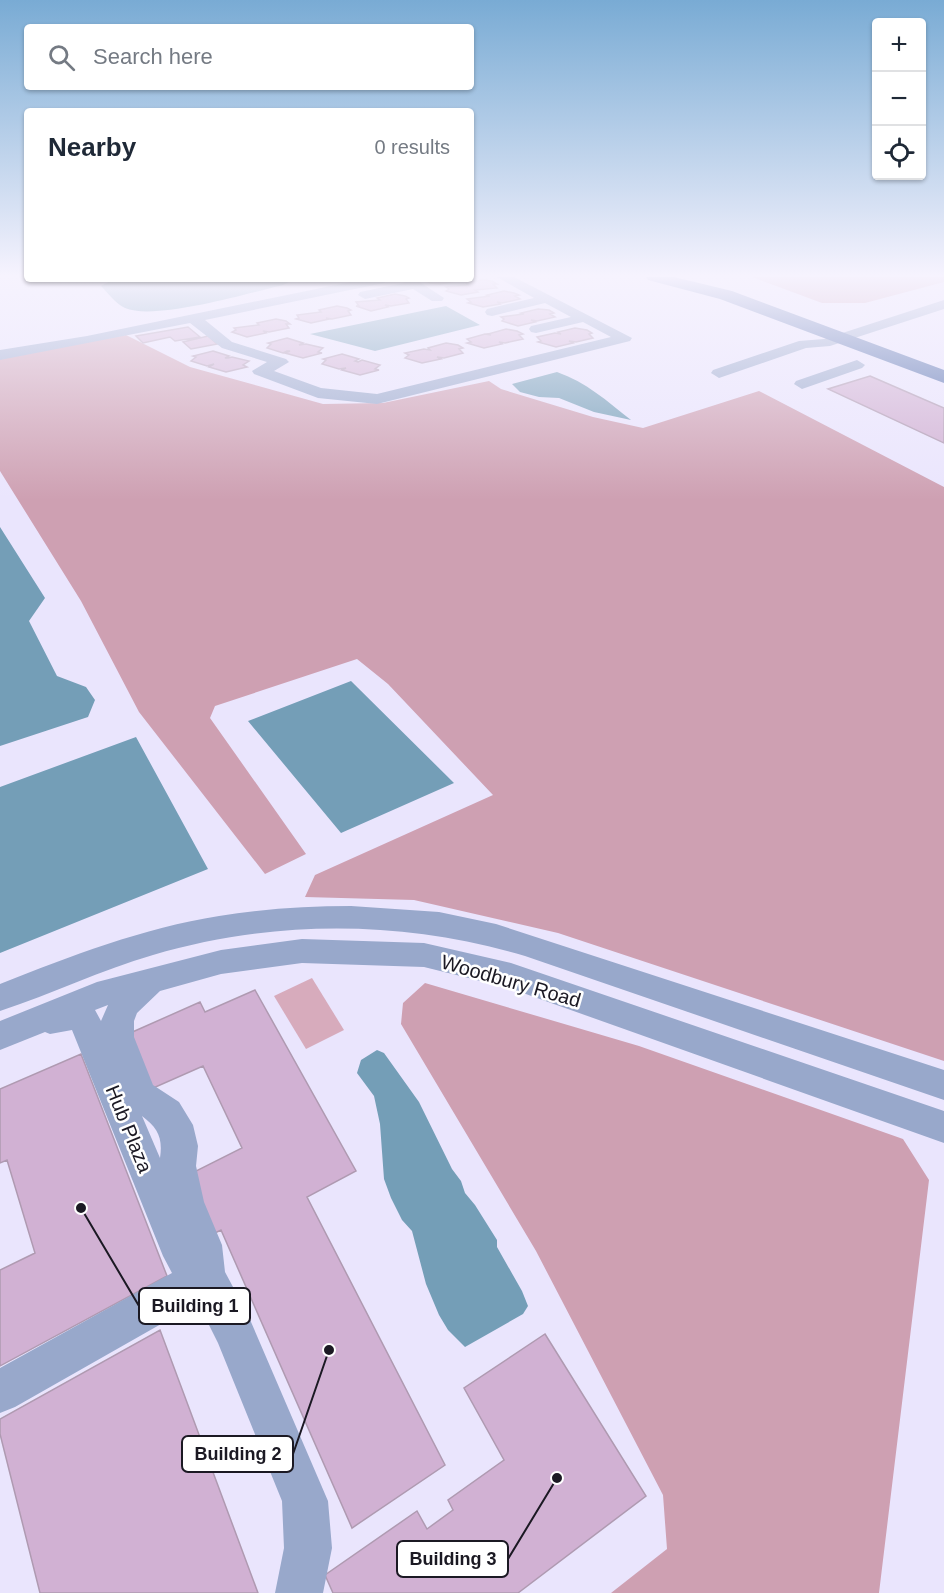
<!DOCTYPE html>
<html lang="en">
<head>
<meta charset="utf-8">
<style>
  :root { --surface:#fff; --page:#f2f2f3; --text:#1f2937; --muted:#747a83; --line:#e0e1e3 }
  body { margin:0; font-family:Arial,sans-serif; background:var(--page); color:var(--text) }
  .controls { position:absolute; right:18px; top:18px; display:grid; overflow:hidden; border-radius:6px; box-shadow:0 2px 4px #0004 }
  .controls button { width:54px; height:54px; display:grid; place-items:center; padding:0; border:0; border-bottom:2px solid var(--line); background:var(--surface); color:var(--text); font:30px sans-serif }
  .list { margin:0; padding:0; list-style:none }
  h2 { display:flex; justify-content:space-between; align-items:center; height:78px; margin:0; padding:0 24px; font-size:26px }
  h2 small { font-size:20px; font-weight:400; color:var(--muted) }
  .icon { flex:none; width:33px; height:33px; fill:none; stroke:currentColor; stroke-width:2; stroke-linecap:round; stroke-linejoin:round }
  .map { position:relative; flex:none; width:944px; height:1593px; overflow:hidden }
  .search { position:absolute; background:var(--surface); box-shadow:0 2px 4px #0004; left:24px; top:24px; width:450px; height:66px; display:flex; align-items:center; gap:15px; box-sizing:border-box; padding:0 21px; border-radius:6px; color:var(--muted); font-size:22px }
  .panel { position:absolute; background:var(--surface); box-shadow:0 2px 4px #0004; left:24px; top:108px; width:450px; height:174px; border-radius:6px }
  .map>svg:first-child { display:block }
</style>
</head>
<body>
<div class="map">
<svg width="944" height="1593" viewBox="0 0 944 1593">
  <rect width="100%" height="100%" fill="#eae5fd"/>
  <!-- green -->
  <path fill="#d7abbc" d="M312 978 344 1030 306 1049 274 996Z"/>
  <!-- forest -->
  <path fill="#cea0b2" d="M752 277H944V282L865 303H822Z
    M126 335 190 367 323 404 383 403 489 381 501 389 593 417 643 428 759 391 944 487V1061L558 933 414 900 305 897 315 875 493 795 388 684 357 659 215 706 210 718 306 854 265 874 139 712 81 601 0 471V358Z
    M425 983 639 1046 903 1139 929 1180 879 1593H611L667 1549 663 1495 536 1251 401 1024 403 1003Z"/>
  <!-- water -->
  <path fill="#749eb7" d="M114 279H288L291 281 283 285C249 293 155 321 125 308 115 303 108 293 101 286Z
    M446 306 480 325 375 351 310 334Z
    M557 372C586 382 607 401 631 420L594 412 559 398 539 397 520 392 512 384Z
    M0 527 45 598 29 621 57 676 86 687 95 700 88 717 0 746Z
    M351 681 454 783 341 833 248 721Z
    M136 737 208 869 0 953V787Z
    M377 1050 384 1053 419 1102 452 1169 461 1181 465 1193 475 1205 497 1240V1247L522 1291 528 1306 523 1314 465 1347 448 1330 439 1315 426 1284 412 1231 402 1220 391 1198 384 1179 380 1124 374 1096 357 1073 361 1060Z"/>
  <!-- building -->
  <path fill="#d1b1d3" stroke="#af9ab1" stroke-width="1.5" d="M427 279H453L456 281 440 284 430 283 425 280Z
    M482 280 492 281 497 284H493L497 288 475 290 478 292 461 295 446 291 449 289 446 287 468 285 466 283Z
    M504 291 514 293 519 295 515 296 520 299 502 303 497 302 500 304 483 307 468 303 471 302 467 299 490 296 487 295Z
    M395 294 405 296 409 298 406 299 409 303 391 306 385 305 388 307 371 311 356 306H359L356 302 380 300 377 298Z
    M337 306 347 308 351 310 348 311 351 315 332 319 326 318 329 319 311 323 296 319 299 318 297 315 321 312 319 310Z
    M538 309 549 310 554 313 550 314 555 317 537 321 531 320 535 322 518 326 502 321 504 319 501 317 524 314 521 313Z
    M276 319 286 321 290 324H286L289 328 269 332 263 331 266 333 247 337 232 332 236 330 234 328 259 325 257 323Z
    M188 327 200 337 175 341 170 337 143 343 136 336Z
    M575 328 587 330 592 333 589 334 593 338 576 342 569 341 573 343 556 347 538 342 541 341 537 337 555 333 561 334 558 332Z
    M506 329 517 331 523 334 519 335 523 339 505 343 499 342 502 344 484 348 467 343 471 342 467 339 485 334 491 335 488 334Z
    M208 336 217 344 191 349 183 342Z
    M287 338 303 343 299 345 306 344 323 348 318 352 322 353 303 358 285 353 290 351H287L283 353 267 348 271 344 268 343Z
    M446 343 458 345 463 348 459 349 463 353 444 358 437 357 441 359 422 363 405 358 409 355 405 353 424 349 430 350 428 348Z
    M213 351 229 356 225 358H228L232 357 249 361 243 365 247 367 226 372 209 367 214 364 207 366 191 361 196 357 193 356Z
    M342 354 359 359 355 361 358 362 362 360 380 365 375 369 379 370 360 375 342 370 346 368 339 369 322 364 326 360 323 359Z
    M870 376 944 408V443L828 389Z
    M255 990 356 1171 307 1197 445 1465 352 1528 221 1230 213 1234 188 1175 242 1148 203 1066 151 1089 128 1034 200 1002 205 1012Z
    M81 1054 167 1276 0 1366V1270L35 1253 7 1160 0 1163V1089Z
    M160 1330 258 1593H40L0 1434V1419Z
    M545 1334 646 1496 518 1593H333L325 1575 417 1511 427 1529 453 1510 448 1500 504 1460 464 1388Z"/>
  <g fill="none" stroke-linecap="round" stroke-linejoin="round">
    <!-- minor -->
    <path fill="#98a8cb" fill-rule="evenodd" d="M497 277H514L632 338 630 341 377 404 318 398 254 374 252 371 267 362 222 348 190 323 0 360V350L87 336 365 279H391L384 283 205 320 232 342 286 359 289 362 274 371 321 388 377 394 611 337 583 322 536 333 531 332 529 329 531 326 571 317 545 303 492 316 487 315 485 312 487 309 534 298Z
      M399 279H415L444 298 442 301H432L413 289 365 299 358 295 360 292 404 283Z
      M944 300V309L830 346 806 348 719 378 711 373 713 370 799 341 824 339Z
      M857 360 865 365 862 368 802 389 794 384 796 381Z
      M351 906 439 912 496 924 944 1070V1100L525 956C403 920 276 919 153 955 101 970 52 994 0 1011V984C71 956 143 928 219 916 262 909 307 906 351 906Z
      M302 939 424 943 511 963 944 1111V1143L509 988 424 967 302 963 221 974 160 991 137 1013 134 1021V1037L153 1085 179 1102 193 1125 198 1146 196 1166 204 1202 222 1245 225 1272 248 1315 328 1501 332 1548 323 1593H275L284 1548 282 1501 218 1343 198 1303 15 1407 0 1413V1368L172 1273 163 1256 72 1030 50 1034 45 1032 0 1050V1021L97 982 221 950ZM108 1005 101 1021 95 1010ZM142 1116C158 1128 163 1138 160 1158Z"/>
    <!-- major -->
    <path fill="#5570ad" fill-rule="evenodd" d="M646 277H674L732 291 944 370V383L720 299 648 280Z"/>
  </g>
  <!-- sky -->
  <linearGradient id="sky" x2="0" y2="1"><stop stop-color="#79abd4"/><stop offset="0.55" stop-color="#f6f3fe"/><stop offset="1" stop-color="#f6f3fe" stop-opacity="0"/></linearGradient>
  <rect width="944" height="500" fill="url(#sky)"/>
  <g text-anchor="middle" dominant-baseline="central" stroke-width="5" stroke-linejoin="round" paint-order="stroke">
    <!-- near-street labels -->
    <g font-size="20" fill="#1b1923" stroke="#fff">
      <text transform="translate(511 981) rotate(16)">Woodbury Road</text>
      <text transform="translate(129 1129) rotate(68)">Hub Plaza</text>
    </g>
  </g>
  <!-- callouts -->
  <path fill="none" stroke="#1b1923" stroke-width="2" d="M81 1208L139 1306M329 1350L293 1454M557 1478L508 1559"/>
  <g fill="#1b1923" stroke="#fff" stroke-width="2">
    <circle cx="81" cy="1208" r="6"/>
    <circle cx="329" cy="1350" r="6"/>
    <circle cx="557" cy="1478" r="6"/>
  </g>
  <g fill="#fff" stroke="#1b1923" stroke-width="2">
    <rect x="139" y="1288" width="111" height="36" rx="6"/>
    <rect x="182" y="1436" width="111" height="36" rx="6"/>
    <rect x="397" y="1541" width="111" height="36" rx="6"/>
  </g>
  <g font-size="18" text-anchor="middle" font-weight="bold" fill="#1b1923">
    <text x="195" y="1312">Building 1</text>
    <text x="238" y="1460">Building 2</text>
    <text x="453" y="1565">Building 3</text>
  </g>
</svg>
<div class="controls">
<button>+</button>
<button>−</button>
<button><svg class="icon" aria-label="locate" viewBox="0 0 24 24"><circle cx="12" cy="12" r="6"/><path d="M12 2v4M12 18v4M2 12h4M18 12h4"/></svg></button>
</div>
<div class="search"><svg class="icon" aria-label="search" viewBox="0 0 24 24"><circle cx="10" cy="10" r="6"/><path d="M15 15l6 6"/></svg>Search here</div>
<section class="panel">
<h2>Nearby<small>0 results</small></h2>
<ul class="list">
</ul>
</section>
</div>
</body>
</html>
